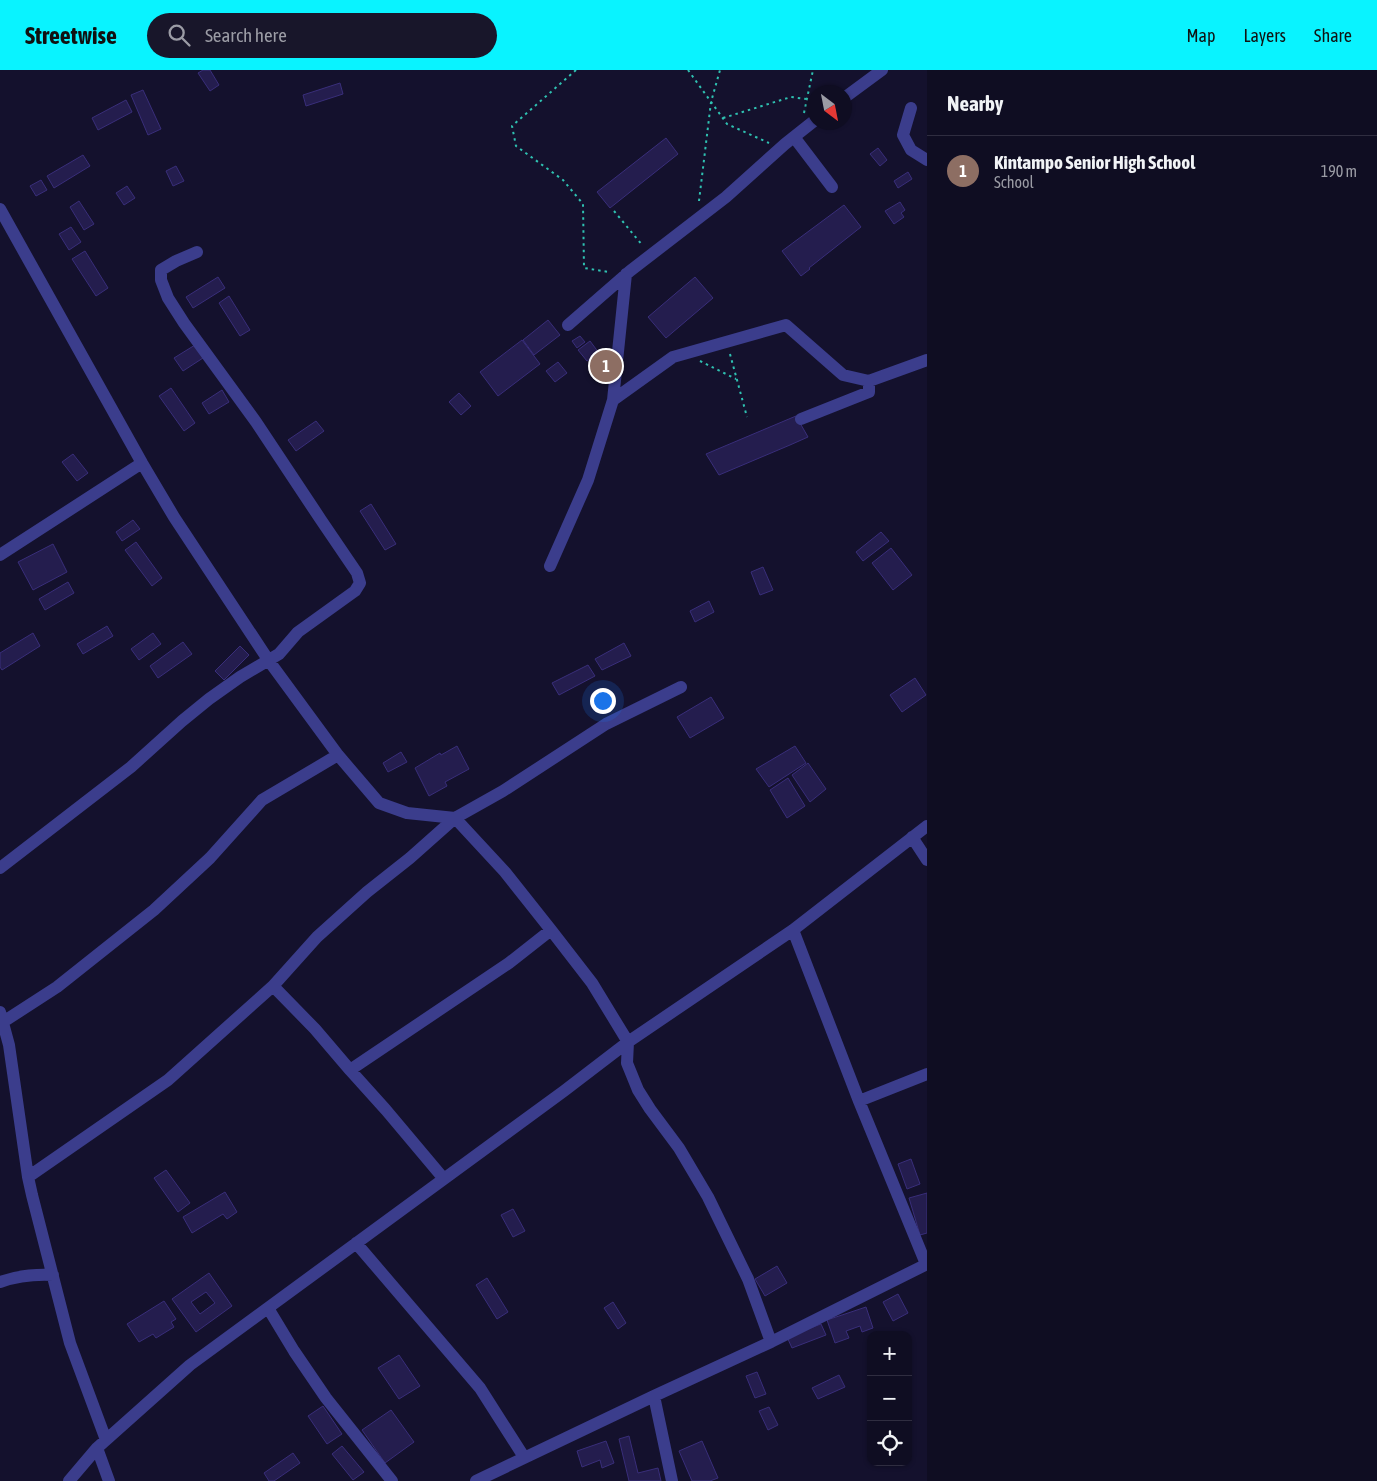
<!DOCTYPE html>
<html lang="en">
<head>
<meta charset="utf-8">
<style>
  :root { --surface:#0f0d22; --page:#18162a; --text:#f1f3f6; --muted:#9b9ca5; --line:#2f2d40; --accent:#09f3ff }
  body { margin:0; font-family:"Asap Condensed",sans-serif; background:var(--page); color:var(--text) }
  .controls { position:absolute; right:15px; bottom:15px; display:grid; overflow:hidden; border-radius:10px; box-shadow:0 1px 4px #0004 }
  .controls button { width:45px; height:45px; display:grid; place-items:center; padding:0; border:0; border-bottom:1px solid var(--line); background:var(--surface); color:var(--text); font:25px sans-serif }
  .compass { position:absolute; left:807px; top:15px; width:45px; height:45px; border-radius:50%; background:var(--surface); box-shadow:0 1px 4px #0004; rotate:148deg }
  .you { position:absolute; left:602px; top:630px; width:18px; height:18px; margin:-12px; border:4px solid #fff; border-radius:50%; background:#1a73e8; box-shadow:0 0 0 8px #1a73e833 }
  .badge { display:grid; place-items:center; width:32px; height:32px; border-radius:50%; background:var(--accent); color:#fff; font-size:16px; font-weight:700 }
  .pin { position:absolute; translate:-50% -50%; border:2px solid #fff; box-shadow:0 1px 5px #0006 }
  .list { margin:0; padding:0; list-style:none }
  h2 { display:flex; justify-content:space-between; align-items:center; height:65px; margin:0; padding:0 20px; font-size:21px }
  h2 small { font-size:16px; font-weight:400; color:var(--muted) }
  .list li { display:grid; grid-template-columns:32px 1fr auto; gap:15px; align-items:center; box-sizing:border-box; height:70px; padding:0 20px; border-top:1px solid var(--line) }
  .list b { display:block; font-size:19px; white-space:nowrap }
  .list p { margin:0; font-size:16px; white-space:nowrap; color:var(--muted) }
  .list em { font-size:16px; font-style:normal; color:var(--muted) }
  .icon { flex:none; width:28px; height:28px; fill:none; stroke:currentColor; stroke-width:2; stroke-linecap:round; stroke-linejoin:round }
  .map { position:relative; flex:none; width:927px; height:1411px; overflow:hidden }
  header { display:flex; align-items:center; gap:30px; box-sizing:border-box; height:70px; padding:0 25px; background:var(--accent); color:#111 }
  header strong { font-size:24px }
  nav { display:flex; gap:28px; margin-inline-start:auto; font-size:18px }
  .search { width:350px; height:45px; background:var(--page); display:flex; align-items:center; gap:12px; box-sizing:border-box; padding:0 18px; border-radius:28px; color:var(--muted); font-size:19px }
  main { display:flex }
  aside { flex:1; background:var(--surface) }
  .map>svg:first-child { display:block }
</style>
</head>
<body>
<header>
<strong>Streetwise</strong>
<div class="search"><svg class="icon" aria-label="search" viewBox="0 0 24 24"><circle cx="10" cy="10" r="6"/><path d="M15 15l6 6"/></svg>Search here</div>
<nav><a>Map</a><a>Layers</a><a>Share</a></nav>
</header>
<main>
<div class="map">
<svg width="927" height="1411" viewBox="0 0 927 1411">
  <rect width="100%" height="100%" fill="#14112d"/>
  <!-- building -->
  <path fill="#241d4e" stroke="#392e7a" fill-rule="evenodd" d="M203 0H210L219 15 210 21 198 3Z
    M340 13 343 24 306 36 303 25Z
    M143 20 161 59 148 65 131 25Z
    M126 30 132 42 98 60 92 48Z
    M666 68 678 84 610 138 597 122Z
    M878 78 887 90 880 96 870 84Z
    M83 85 90 96 54 118 47 106Z
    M176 96 184 111 173 116 166 101Z
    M908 102 912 109 898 118 894 111Z
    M41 110 47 120 36 126 30 116Z
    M127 116 135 128 124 135 116 123Z
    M79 131 94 154 84 160 70 137Z
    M900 132 905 140 901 143 904 147 894 154 885 141Z
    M844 135 861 157 809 198 810 199 801 206 782 181Z
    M71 157 81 172 69 180 59 164Z
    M85 181 108 218 96 226 72 189Z
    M218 207 225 218 193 238 186 227Z
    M695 207 713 228 666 268 648 247Z
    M229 226 250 260 240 266 219 233Z
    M548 250 560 265 534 285 523 270Z
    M580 266 585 272 577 278 572 271Z
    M522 270 540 294 498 326 480 302Z
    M590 271 599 283 587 291 578 280Z
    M195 275 203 288 183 301 174 288Z
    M558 292 567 303 555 312 546 301Z
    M171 318 195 353 184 361 159 326Z
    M222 320 229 332 209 344 202 333Z
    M459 323 471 336 461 345 449 332Z
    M796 346 808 367 790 375 719 405 706 384Z
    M316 351 324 361 296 381 288 370Z
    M73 384 88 403 77 411 62 392Z
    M371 434 396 474 385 480 360 441Z
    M133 450 140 459 122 471 116 462Z
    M881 462 889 471 863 491 856 482Z
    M136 472 162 508 152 516 125 480Z
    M53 474 67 502 33 520 18 492Z
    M891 478 912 505 893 520 872 493Z
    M763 497 773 520 760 525 751 502Z
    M68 512 74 523 45 540 39 529Z
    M709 531 714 542 695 552 690 541Z
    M107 556 113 566 83 584 77 574Z
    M33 563 40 576 2 600 0 597V583Z
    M153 563 161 574 139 590 131 579Z
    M183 572 192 584 158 608 150 596Z
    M624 573 631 586 602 600 595 589Z
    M240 576 249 585 224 610 215 601Z
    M588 595 595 606 559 625 552 613Z
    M915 608 926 625 902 642 890 625Z
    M711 627 724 648 690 668 677 647Z
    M457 676 469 699 445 712 447 716 429 726 415 698 440 683 441 685Z
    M795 676 806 693 769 717 756 699Z
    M401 682 407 692 388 702 383 693Z
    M808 693 826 719 810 732 792 705Z
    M788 708 805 736 787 748 770 720Z
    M911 1089 920 1114 907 1119 898 1094Z
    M166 1100 190 1133 178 1142 154 1108Z
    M225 1122 237 1142 227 1149 223 1144 192 1163 183 1147Z
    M927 1123V1163L920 1165 909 1128Z
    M513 1139 525 1161 513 1167 501 1145Z
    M777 1196 787 1213 765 1226 755 1209Z
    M209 1203 232 1236 196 1262 172 1229ZM206 1222 215 1233 200 1244 191 1232Z
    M487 1208 508 1242 497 1249 476 1215Z
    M898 1224 908 1243 893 1251 883 1232Z
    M164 1231 176 1249 171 1252 174 1257 156 1268 153 1264 139 1272 127 1254Z
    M613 1232 626 1253 618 1259 604 1238Z
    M866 1237 873 1258 862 1262 860 1256 846 1261 849 1268 835 1273 827 1250Z
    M821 1254 826 1265 792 1278 787 1267Z
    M399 1285 420 1316 399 1329 378 1298Z
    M757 1302 766 1324 755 1328 746 1306Z
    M839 1305 845 1317 818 1329 812 1318Z
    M323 1336 342 1364 327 1374 308 1346Z
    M769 1337 778 1355 768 1360 759 1341Z
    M391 1340 414 1372 385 1393 362 1360Z
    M629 1366 638 1403 658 1398 661 1411H629L619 1369Z
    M606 1371 614 1393 602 1398 600 1390 582 1397 577 1381Z
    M702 1371 718 1408 710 1411H692L679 1381Z
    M342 1376 364 1402 353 1410 332 1384Z
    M293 1383 300 1393 274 1411H269L264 1403Z"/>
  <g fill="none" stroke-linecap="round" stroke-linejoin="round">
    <!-- path -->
    <path stroke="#2fc1b1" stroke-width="2" stroke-dasharray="2.5 4" stroke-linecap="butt" d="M576 0 512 56 516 76 563 110 583 134 584 198 609 202
      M688 0 727 54 769 73
      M804 43 813 0
      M723 48 791 27 814 30
      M699 131 711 32 720 0
      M614 141 643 176
      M730 284 747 347
      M700 291 736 309"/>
    <!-- minor -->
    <path stroke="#3b3d8c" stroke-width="12" d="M844 28 882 0
      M911 38 903 65 911 80 927 90
      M794 67 832 117
      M0 139 142 393 174 447 269 591 338 685 379 733 407 743 455 748
      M568 255 630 201 726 127 785 74 814 51
      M613 330 626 204
      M801 349 869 322V311
      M0 485 142 393
      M550 496 588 410 613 330 673 287 786 255 843 305 869 311 927 290
      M681 617 606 654 503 721 455 748 505 802 551 860 592 913 628 972 627 993 638 1020 650 1039 679 1078 708 1127 748 1209 771 1272
      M912 767 927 790
      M0 798 131 697 182 651 209 629 240 607 279 584 298 562 355 521 360 513 357 503 321 450 256 352 184 253 168 228 161 210V200L176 191 197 182
      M793 860 859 1031 926 1194
      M273 916 315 959 350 1000 509 893 551 860
      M0 942 9 975 28 1107 32 1125 70 1273 106 1370
      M3 952 57 917 154 840 210 788 262 730 338 685
      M350 1000 386 1040 444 1109
      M859 1031 927 1004
      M28 1107 168 1010 273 916 317 867 367 822 410 788 455 748
      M356 1173 480 1318 524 1387
      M0 1212C17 1206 34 1204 53 1205
      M268 1238 294 1281 326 1328 392 1411
      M654 1326 672 1411
      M97 1378 109 1411
      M69 1411 97 1378 190 1295 564 1021 628 972 793 860 927 756
      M476 1411 654 1326 771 1272 927 1194"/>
  </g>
</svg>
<div class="controls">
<button>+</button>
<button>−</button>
<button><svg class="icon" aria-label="locate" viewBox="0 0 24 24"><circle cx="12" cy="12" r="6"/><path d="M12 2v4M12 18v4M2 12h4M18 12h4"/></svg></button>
</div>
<svg class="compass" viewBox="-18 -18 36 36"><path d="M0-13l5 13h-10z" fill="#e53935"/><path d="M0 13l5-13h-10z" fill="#9b9ca5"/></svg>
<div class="you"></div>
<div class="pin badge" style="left:606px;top:296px;background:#8d6e63">1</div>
</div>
<aside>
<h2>Nearby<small></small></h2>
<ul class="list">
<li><span class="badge" style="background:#8d6e63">1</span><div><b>Kintampo Senior High School</b><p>School</p></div><em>190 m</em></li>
</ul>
</aside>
</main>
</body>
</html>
